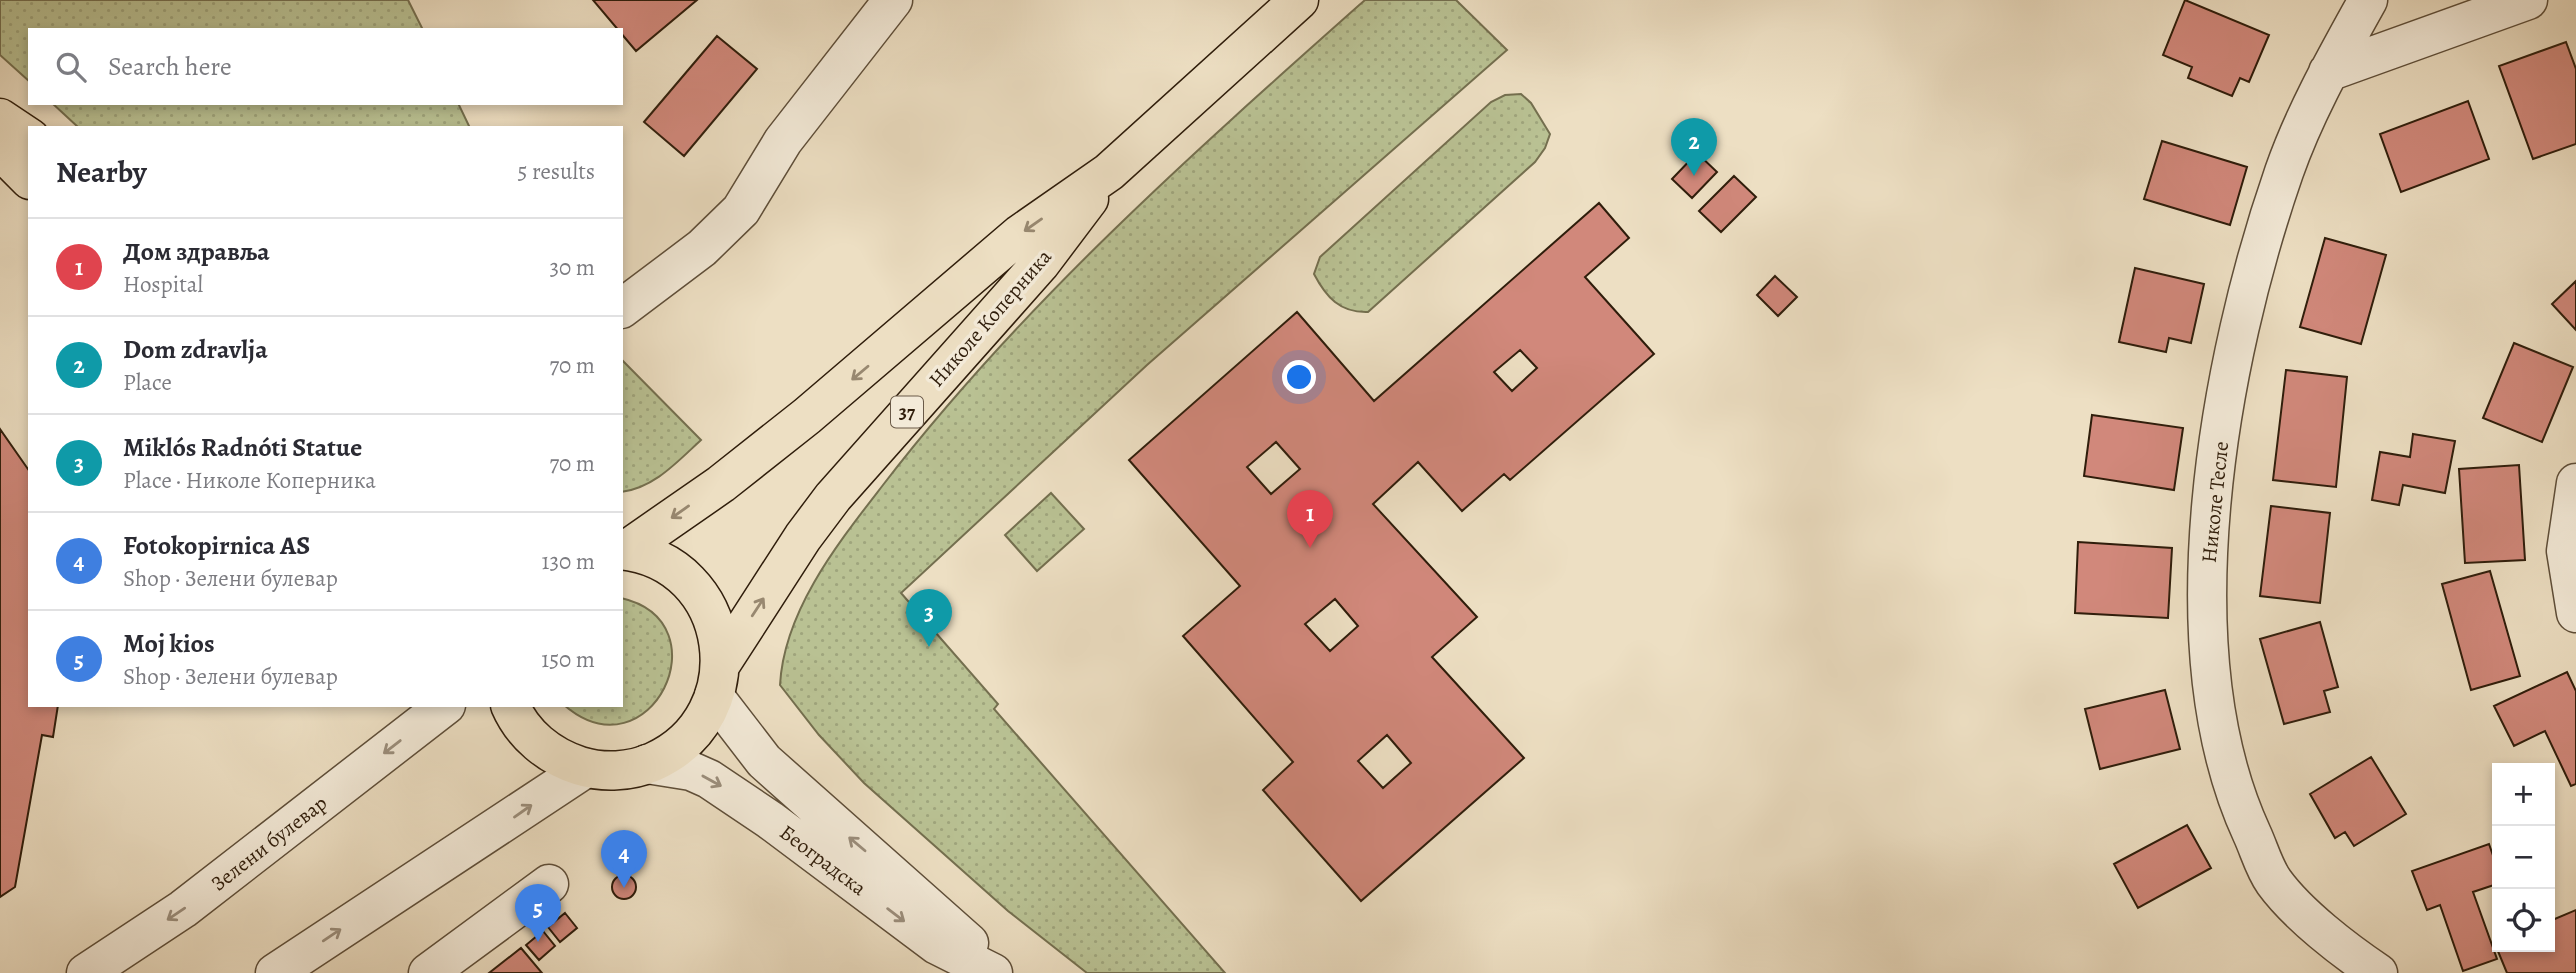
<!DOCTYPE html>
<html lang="en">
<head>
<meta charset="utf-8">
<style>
  :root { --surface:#fff; --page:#f2f2f3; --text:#2b2b33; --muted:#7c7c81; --line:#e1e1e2; --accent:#7c3aed }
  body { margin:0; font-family:Alegreya,serif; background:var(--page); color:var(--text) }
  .controls { position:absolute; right:21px; bottom:21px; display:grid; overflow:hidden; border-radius:0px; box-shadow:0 4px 10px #0003 }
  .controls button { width:63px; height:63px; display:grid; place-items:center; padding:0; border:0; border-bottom:2px solid var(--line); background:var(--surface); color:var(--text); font:35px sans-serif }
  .you { position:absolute; left:1300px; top:378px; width:24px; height:24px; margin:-18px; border:5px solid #fff; border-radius:50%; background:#1a73e8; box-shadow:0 0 0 10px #1a73e833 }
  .badge { display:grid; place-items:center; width:46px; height:46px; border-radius:50%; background:var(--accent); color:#fff; font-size:23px; font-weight:700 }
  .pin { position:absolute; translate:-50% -58px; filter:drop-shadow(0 2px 4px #0008) }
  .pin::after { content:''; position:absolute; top:37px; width:24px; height:21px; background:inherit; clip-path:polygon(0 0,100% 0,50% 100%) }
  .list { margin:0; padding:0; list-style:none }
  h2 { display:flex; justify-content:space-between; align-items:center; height:91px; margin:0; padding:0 28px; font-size:30px }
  h2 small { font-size:23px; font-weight:400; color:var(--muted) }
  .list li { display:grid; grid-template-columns:46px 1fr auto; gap:21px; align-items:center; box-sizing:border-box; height:98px; padding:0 28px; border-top:2px solid var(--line) }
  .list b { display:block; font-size:26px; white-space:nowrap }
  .list p { margin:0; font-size:23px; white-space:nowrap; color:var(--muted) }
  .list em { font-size:23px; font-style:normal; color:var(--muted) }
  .icon { flex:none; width:38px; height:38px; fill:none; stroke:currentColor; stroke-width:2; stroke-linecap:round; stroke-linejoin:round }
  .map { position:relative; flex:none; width:2576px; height:973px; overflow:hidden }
  .search { position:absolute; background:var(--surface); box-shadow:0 4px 10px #0003; left:28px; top:28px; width:595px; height:77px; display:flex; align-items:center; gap:18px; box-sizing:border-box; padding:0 24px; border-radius:0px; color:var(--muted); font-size:26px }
  .panel { position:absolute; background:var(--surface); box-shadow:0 4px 10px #0003; left:28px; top:126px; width:595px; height:581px; border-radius:0px }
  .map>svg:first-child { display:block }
</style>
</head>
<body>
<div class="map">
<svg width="2576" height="973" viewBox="0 0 2576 973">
  <defs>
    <pattern id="grass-dots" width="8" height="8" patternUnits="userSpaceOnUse" patternTransform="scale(1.75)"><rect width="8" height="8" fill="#b9c193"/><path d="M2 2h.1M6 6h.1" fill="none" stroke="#9fa57d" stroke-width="1.8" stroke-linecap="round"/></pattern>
  </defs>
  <rect width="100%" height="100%" fill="#eddfc3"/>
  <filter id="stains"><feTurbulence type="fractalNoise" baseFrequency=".00286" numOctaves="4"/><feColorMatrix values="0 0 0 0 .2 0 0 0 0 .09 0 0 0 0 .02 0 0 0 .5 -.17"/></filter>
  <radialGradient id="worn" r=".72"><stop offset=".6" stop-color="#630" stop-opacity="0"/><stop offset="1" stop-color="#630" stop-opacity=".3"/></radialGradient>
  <!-- grass -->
  <path fill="url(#grass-dots)" stroke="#746f4f" stroke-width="2" d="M0 0H408L423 30H30V82L0 55Z
    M1365 0H1456L1507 50 1147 365 901 593 998 704 994 709 1225 973H1087L1008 911 864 783 819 735 780 685C784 610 839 542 883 485 1022 304 1195 151 1365 0Z
    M1521 94 1531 103 1550 134 1545 148 1535 162 1368 312C1340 313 1326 297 1314 274L1320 257 1491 102 1505 95Z
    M52 103H458L470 128H79Z
    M621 359 701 440C677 462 654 488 621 492Z
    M1051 493 1084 529 1037 571 1005 535Z
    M621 598C726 622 650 779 564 705H621Z"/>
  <!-- building -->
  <path fill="#d1887b" stroke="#2f1d0b" stroke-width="2" fill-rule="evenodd" d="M593 0H697L636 51Z
    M2185 0 2269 35 2249 82 2240 78 2232 96 2188 78 2192 67 2163 55Z
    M717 36 757 69 684 156 644 122Z
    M2566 42 2576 69V144L2533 159 2499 66Z
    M2468 101 2489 159 2401 192 2380 134Z
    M2162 141 2247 167 2230 225 2144 199Z
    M1697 153 1717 172 1692 198 1672 179Z
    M1734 176 1756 197 1721 232 1699 211Z
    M1599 203 1629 238 1585 277 1654 354 1510 480 1504 474 1462 511 1418 462 1373 504 1477 617 1432 657 1524 758 1361 901 1263 790 1293 762 1183 636 1240 586 1129 460 1297 312 1374 401ZM1520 350 1537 368 1512 391 1494 372ZM1276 442 1300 469 1271 494 1247 467ZM1335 599 1358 626 1330 651 1305 624ZM1387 735 1411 763 1383 788 1358 761Z
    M2325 238 2386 255 2361 344 2300 327Z
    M2135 268 2204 284 2191 343 2169 338 2166 352 2119 342Z
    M1775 276 1797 297 1778 316 1757 295Z
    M2576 281V330L2552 304Z
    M2514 343 2573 367 2542 442 2483 418Z
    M2286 370 2347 377 2336 487 2273 480Z
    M2092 415 2183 428 2174 490 2084 476Z
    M0 429 30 472V705H58L53 737 42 735 15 887 0 897Z
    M2413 434 2455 441 2445 493 2403 485 2399 505 2372 500 2380 452 2410 457Z
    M2519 465 2525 560 2465 563 2459 469Z
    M2271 506 2330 513 2320 603 2260 596Z
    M2078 542 2172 548 2168 618 2075 613Z
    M2490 571 2520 676 2471 690 2442 584Z
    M2320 622 2338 687 2324 691 2330 712 2284 724 2260 639Z
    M2567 672 2576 691V784L2571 786 2545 731 2514 746 2494 706Z
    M2165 690 2180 749 2100 769 2085 709Z
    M2371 757 2406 814 2354 846 2345 832 2335 838 2310 794Z
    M2187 825 2211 868 2138 908 2114 864Z
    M2489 844 2497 867V884L2473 892 2497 959 2463 971 2440 905 2427 910 2412 871Z
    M612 887a12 12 0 1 1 24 0a12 12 0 1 1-24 0Z
    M2576 910V973H2507L2495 944 2550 947V921Z
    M565 913 577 928 560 942 548 927Z
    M543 931 555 946 539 960 526 945Z
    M521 948 542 973H489Z"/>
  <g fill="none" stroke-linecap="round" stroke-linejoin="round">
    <!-- minor casing -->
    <g stroke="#5e4e39" stroke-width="41">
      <path id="minor" d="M2368 0C2337 56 2305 112 2284 172 2219 359 2166 648 2252 834 2259 849 2264 868 2274 882 2298 915 2345 951 2378 973
        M2328 72 2528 0
        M621 309 702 248 741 210 783 141 893 0
        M2576 483 2566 551 2576 613
        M714 696 764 761 969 943
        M647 764 691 771 709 779 770 820 937 945 993 973
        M86 973 183 909 446 705
        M275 973 586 768
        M428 973 549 884"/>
    </g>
    <!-- major casing -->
    <g stroke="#2f1d0b" stroke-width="41">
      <path id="major" d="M0 118 30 138
        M0 150 30 180
        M626 550 721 484 807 416 1020 234 1109 172 1299 0
        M721 664 803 537 833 497 1040 264 1089 199
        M510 705C523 735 549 756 580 766 603 773 630 772 653 762 756 716 735 562 621 550"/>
    </g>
    <!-- minor -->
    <use href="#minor" stroke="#f3ead8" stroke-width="38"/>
    <!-- major -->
    <use href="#major" stroke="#eddfc3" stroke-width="38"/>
  </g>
  <!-- one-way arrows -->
  <defs><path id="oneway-shaft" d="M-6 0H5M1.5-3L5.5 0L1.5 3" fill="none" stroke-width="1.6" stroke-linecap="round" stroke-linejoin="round" transform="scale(1.75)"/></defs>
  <g stroke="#988870">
    <use href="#oneway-shaft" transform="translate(1033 225) rotate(145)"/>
    <use href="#oneway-shaft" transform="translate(860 373) rotate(140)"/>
    <use href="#oneway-shaft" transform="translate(680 512) rotate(145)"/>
    <use href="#oneway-shaft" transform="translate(758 607) rotate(-57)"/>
  </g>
  <g stroke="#9b8e7c">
    <use href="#oneway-shaft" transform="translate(392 747) rotate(142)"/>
    <use href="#oneway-shaft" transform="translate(712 781) rotate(29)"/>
    <use href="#oneway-shaft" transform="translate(523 811) rotate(-35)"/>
    <use href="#oneway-shaft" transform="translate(857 844) rotate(-140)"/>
    <use href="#oneway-shaft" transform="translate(176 914) rotate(146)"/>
    <use href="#oneway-shaft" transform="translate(896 915) rotate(37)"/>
    <use href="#oneway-shaft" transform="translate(332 935) rotate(-34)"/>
  </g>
  <g text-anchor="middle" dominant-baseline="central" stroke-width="7" stroke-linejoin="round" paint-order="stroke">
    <!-- shield labels -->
    <rect fill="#f3ead8" stroke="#6a5a48" stroke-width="2" x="891" y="396.5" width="32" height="31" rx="5"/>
    <g font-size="19" font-weight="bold" fill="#2f1d0b">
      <text x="907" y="412">37</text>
    </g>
    <!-- street labels -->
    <g font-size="21" fill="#2f1d0b" stroke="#f3ead8">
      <text transform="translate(990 318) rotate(-49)">Николе Коперника</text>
      <text transform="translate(2215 502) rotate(-84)">Николе Тесле</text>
      <text transform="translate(269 843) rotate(-38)">Зелени булевар</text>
      <text transform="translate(823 860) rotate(37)">Београдска</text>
    </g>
  </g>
  <rect width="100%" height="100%" filter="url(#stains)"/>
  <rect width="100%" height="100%" fill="url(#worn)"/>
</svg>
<div class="controls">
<button>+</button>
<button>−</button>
<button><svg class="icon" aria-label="locate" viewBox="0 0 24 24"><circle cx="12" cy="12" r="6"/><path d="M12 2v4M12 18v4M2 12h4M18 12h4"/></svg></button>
</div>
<div class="you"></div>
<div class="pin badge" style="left:1310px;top:548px;background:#e0444e">1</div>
<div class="pin badge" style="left:1694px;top:176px;background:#0f9aa8">2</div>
<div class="pin badge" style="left:929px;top:647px;background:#0f9aa8">3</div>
<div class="pin badge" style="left:624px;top:888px;background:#3f7fe0">4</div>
<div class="pin badge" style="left:538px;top:942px;background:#3f7fe0">5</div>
<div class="search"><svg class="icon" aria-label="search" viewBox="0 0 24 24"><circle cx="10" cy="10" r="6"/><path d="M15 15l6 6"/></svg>Search here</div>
<section class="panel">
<h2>Nearby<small>5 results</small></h2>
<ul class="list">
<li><span class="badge" style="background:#e0444e">1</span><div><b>Дом здравља</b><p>Hospital</p></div><em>30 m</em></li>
<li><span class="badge" style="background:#0f9aa8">2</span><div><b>Dom zdravlja</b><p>Place</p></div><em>70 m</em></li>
<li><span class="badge" style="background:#0f9aa8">3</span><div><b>Miklós Radnóti Statue</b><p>Place · Николе Коперника</p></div><em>70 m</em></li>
<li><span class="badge" style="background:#3f7fe0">4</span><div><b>Fotokopirnica AS</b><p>Shop · Зелени булевар</p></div><em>130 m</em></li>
<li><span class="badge" style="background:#3f7fe0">5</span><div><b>Moj kios</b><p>Shop · Зелени булевар</p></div><em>150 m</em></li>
</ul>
</section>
</div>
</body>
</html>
